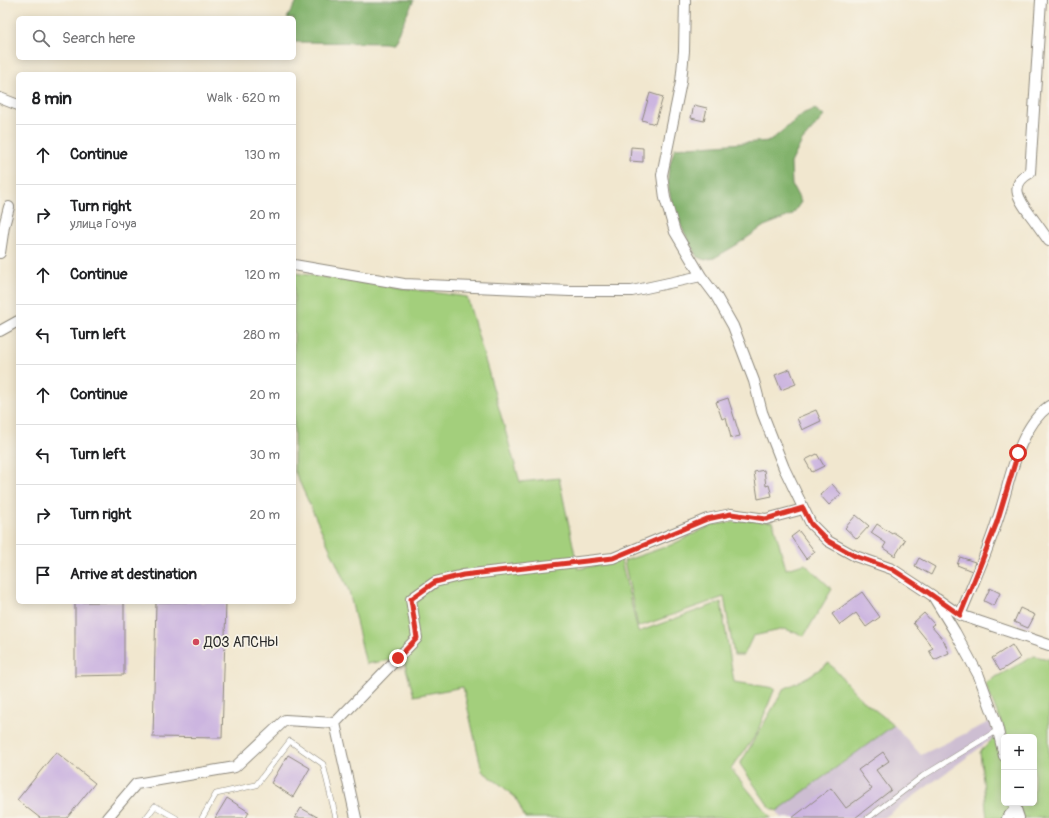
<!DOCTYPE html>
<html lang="en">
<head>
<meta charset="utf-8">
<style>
  :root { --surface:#fff; --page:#f6f6f6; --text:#202124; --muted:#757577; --line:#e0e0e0 }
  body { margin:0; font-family:Pangolin,sans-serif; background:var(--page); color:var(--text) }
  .controls { position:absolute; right:12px; bottom:12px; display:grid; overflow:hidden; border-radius:6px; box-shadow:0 2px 10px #0003 }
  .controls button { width:36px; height:36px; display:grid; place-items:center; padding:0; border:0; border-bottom:1px solid var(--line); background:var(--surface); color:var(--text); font:20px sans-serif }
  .stop { position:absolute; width:12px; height:12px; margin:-9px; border:3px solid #d93025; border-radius:50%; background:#fff }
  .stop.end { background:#d93025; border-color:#fff; box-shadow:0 1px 4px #0008 }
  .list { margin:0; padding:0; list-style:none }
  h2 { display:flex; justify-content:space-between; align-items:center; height:52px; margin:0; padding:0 16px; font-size:17px }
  h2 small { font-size:13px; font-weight:400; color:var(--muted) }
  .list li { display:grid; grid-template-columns:26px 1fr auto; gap:12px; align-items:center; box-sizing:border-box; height:60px; padding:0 16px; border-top:1px solid var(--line) }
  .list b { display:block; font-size:15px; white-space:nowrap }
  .list p { margin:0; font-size:13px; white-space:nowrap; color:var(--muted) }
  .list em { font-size:13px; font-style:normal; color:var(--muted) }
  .icon { flex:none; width:22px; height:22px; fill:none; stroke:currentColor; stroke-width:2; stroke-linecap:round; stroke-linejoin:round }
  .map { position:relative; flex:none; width:1049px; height:818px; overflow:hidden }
  .search { position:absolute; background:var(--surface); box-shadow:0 2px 10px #0003; left:16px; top:16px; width:280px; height:44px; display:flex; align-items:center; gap:10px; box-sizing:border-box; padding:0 14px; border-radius:6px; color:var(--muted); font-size:15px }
  .panel { position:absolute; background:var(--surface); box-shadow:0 2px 10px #0003; left:16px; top:72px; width:280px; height:532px; border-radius:6px }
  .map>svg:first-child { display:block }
</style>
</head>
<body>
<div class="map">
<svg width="1049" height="818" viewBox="0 0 1049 818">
  <rect width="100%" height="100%" fill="#f7f3e8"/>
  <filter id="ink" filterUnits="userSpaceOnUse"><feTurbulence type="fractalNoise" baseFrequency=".025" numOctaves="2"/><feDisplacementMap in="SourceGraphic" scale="8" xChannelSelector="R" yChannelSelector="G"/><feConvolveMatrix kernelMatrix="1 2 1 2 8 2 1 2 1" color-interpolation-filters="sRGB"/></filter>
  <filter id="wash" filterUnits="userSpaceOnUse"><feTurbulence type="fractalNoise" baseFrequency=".012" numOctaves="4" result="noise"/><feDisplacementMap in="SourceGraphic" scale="16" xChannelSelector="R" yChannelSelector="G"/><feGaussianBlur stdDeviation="0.9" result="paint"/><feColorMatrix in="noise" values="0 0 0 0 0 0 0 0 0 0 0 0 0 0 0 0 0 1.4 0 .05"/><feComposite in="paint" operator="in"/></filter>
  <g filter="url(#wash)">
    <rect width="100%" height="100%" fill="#f1e7cf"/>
    <!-- industrial -->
    <path fill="#cdbed2" d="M991 721 996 736 884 818H781L777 811 894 725 921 755Z"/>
    <!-- green -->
    <path fill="#a3cf7c" stroke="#677d54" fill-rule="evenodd" d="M294 273 467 297 520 482 559 478 578 569 621 560 638 632 721 602 734 682 775 688 756 735 731 769 771 818H525L516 798 501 785 482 771 463 687 414 696 403 658 366 664 349 591 294 470Z
      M746 520 773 522 786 569 805 564 832 589 804 636 785 629 753 636 744 655H734L724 597 638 627 624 561 671 545 712 525Z
      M1034 656 1049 659V818H987L980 752 996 736 1005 732 985 683ZM1004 737H1034V803H1004Z
      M829 663 860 698 894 725 777 811 770 808 740 764 784 689 809 676Z"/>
    <!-- forest -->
    <path fill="#82b26c" stroke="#566e4c" d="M298 0H414L393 43 294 42V18H287Z
      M815 109 824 116 802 141 791 163 792 185 801 202 792 215 764 226 738 244 714 258 705 260 697 257C685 234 663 196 669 169 670 162 673 155 675 148L770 141 804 113Z"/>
    <g id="blocks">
      <!-- building -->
      <path fill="#ccb5e0" d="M650 93 663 97 655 124 642 120Z
        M694 105 707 108 704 121 691 118Z
        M631 147 643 148V162L630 161Z
        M790 369 796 384 781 390 775 375Z
        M728 398 740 436 731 438 726 417 722 419 716 402Z
        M816 410 821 421 802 430 797 418Z
        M817 454 824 466 812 472 805 460Z
        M764 470 766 486 769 485 772 496 758 499 754 472Z
        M832 484 841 494 829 505 820 495Z
        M856 515 869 526 857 539 845 528Z
        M877 524 892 534 893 532 905 540 895 556 883 548 886 543 871 533Z
        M799 531 815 552 806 559 791 537Z
        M960 557 975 562 972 571 957 565Z
        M919 558 935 567 931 575 915 566Z
        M990 588 1000 593 994 606 984 601Z
        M862 592 880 617 866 627 856 613 840 625 832 614Z
        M75 602H124V675L75 676Z
        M156 602H226L222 738 153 737Z
        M1020 608 1035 615 1028 628 1014 622Z
        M924 613 934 624 931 626 944 641 949 653 934 660 929 650 933 648 913 623Z
        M1012 645 1020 658 1000 671 992 658Z
        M56 752 95 783 67 818H40L17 800Z
        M883 752 889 761 876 770 891 790 855 818H792L831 788 846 808 872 789 858 770Z
        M288 755 310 768 293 797 271 783Z
        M227 798 249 812 246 818H215Z
        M301 808 319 818H295Z"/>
    </g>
  </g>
  <g filter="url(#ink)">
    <use href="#blocks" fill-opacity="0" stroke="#8e897d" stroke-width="1"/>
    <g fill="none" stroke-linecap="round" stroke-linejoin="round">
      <!-- lane casing -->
      <g stroke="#8e897d" stroke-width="6">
        <path id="lane" d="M146 818 155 806 176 818
          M202 818 216 794 256 785 290 741 323 764 336 818
          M868 818 923 776 998 730"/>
      </g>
      <!-- street casing -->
      <g stroke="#8e897d" stroke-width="12">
        <path id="street" d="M685 0 684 51 681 82 662 175 665 198 675 232 701 276 716 296 733 326 754 381 762 412 784 468 811 524 828 541 855 556 892 569 933 596 955 632 979 676 996 722 1004 756
          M1041 0 1030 173C1005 186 1023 205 1034 220 1039 227 1044 234 1049 241
          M0 98 18 105
          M0 253 4 226 9 207
          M294 265 404 284 570 291H632L701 276
          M0 331 18 321
          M937 599 960 615 1049 645
          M960 615C973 584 987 553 997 521 1010 485 1016 430 1049 406
          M1014 803 1019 818
          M107 818 136 784 235 767 285 720 335 723
          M356 818 335 723 417 638 411 599 435 582 463 575 613 558 707 519 731 514 766 519 803 509
          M1007 818 1016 808"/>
      </g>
      <!-- lane -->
      <use href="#lane" stroke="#fff" stroke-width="5"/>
      <!-- street -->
      <use href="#street" stroke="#fff" stroke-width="10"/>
    </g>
  </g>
  <g fill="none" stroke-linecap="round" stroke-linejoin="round" filter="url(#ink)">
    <!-- route -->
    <path stroke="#d93025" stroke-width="5" d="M398 658 417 638 411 599 435 582 463 575 613 558 707 519 731 514 766 519 803 508 811 524 828 541 855 556 892 569 926 591 960 615 976 576 997 522 1018 453"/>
  </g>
  <!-- markers -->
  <circle fill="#d1495b" stroke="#f7f3e8" stroke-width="1.5" cx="196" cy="642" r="4"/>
  <g text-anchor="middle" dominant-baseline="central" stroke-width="3.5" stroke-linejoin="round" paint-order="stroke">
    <!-- poi labels -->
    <g font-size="14" fill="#2b2b2b" stroke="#f7f3e8" text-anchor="start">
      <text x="204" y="642">ДОЗ АПСНЫ</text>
    </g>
  </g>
</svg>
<div class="controls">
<button>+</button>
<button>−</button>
</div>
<div class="stop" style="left:1018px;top:453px"></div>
<div class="stop end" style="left:398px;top:658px"></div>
<div class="search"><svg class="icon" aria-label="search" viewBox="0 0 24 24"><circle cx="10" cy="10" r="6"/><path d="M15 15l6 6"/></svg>Search here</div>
<section class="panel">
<h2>8 min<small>Walk · 620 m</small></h2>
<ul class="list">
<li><svg class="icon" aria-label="ahead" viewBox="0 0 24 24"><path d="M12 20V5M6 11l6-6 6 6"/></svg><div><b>Continue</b></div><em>130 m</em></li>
<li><svg class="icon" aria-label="right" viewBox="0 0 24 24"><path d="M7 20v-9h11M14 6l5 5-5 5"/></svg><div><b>Turn right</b><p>улица Гочуа</p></div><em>20 m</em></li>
<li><svg class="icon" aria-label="ahead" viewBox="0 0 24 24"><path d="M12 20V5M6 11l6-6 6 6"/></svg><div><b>Continue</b></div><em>120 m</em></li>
<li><svg class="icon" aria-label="left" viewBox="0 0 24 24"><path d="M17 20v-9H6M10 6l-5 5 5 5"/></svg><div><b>Turn left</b></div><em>280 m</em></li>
<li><svg class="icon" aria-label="ahead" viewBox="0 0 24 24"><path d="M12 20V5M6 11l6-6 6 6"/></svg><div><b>Continue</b></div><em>20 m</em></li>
<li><svg class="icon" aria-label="left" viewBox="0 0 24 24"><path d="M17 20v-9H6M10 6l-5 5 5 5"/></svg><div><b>Turn left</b></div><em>30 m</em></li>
<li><svg class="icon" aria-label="right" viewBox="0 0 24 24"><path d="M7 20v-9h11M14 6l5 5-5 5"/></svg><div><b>Turn right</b></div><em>20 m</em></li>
<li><svg class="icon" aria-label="arrive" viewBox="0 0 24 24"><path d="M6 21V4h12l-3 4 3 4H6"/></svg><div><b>Arrive at destination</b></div></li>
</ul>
</section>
</div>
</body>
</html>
